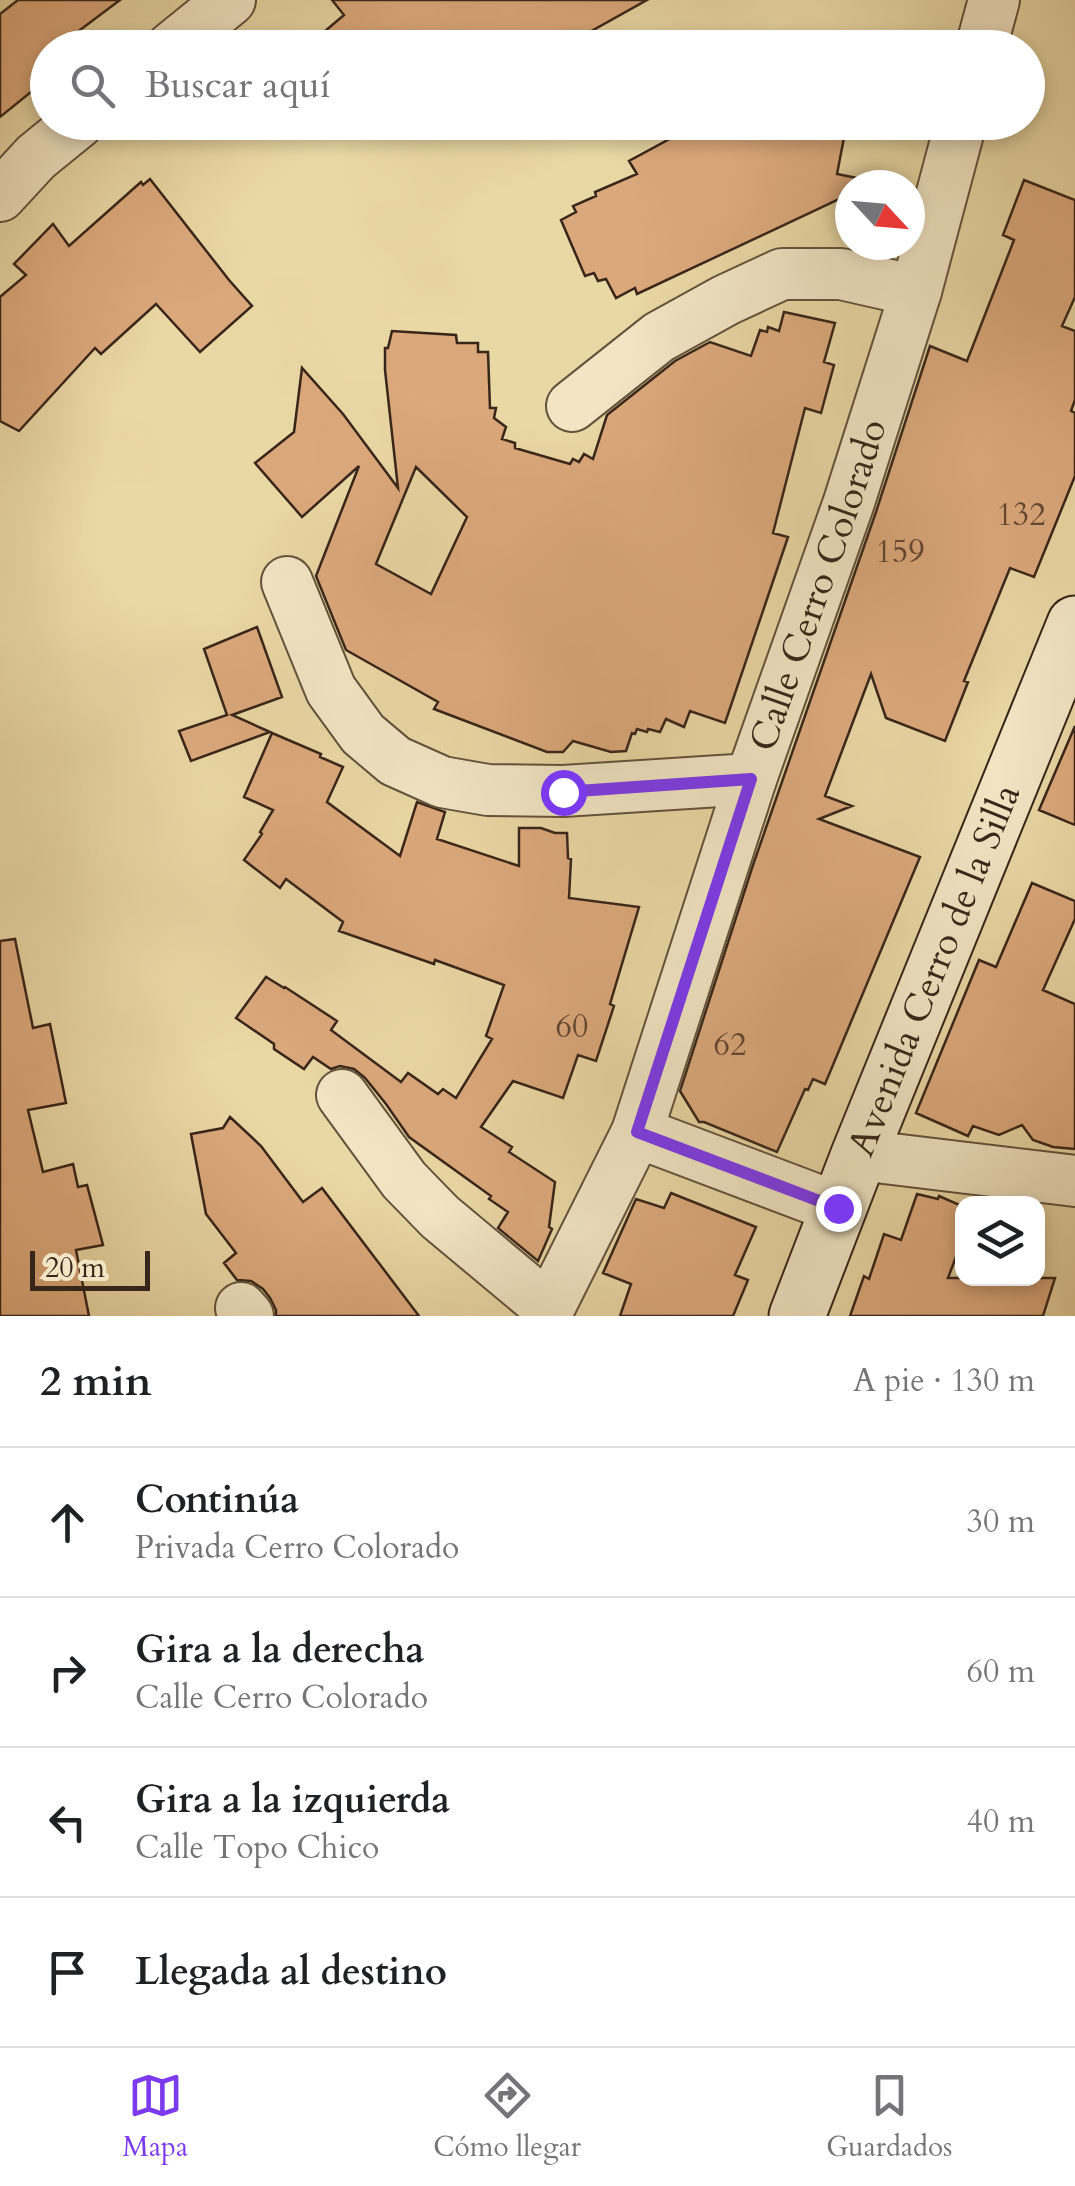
<!DOCTYPE html>
<html lang="es">
<head>
<meta charset="utf-8">
<style>
  :root { --surface:#fff; --page:#f6f6f6; --text:#202124; --muted:#757577; --line:#e0e0e0; --accent:#7c3aed }
  body { margin:0; font-family:Cardo,serif; background:var(--page); color:var(--text) }
  .controls { position:absolute; right:30px; bottom:30px; display:grid; overflow:hidden; border-radius:20px; box-shadow:0 5px 15px #0003 }
  .controls button { width:90px; height:90px; display:grid; place-items:center; padding:0; border:0; border-bottom:2px solid var(--line); background:var(--surface); color:var(--text); font:50px sans-serif }
  .compass { position:absolute; left:835px; top:170px; width:90px; height:90px; border-radius:50%; background:var(--surface); box-shadow:0 5px 15px #0003; rotate:116deg }
  .scale { position:absolute; left:30px; bottom:25px; width:120px; box-sizing:border-box; padding-left:10px; border:5px solid #38261a; border-top:0; font-size:28px; line-height:35px; white-space:nowrap; color:#38261a; -webkit-text-stroke:8px #f1e5c4; paint-order:stroke }
  .stop { position:absolute; width:30px; height:30px; margin:-22px; border:8px solid #7c3aed; border-radius:50%; background:#fff }
  .stop.end { background:#7c3aed; border-color:#fff; box-shadow:0 2px 10px #0008 }
  .list { margin:0; padding:0; list-style:none }
  h2 { display:flex; justify-content:space-between; align-items:center; height:130px; margin:0; padding:0 40px; font-size:42px }
  h2 small { font-size:32px; font-weight:400; color:var(--muted) }
  .list li { display:grid; grid-template-columns:65px 1fr auto; gap:30px; align-items:center; box-sizing:border-box; height:150px; padding:0 40px; border-top:2px solid var(--line) }
  .list b { display:block; font-size:38px; white-space:nowrap }
  .list p { margin:0; font-size:32px; white-space:nowrap; color:var(--muted) }
  .list em { font-size:32px; font-style:normal; color:var(--muted) }
  .icon { flex:none; width:55px; height:55px; fill:none; stroke:currentColor; stroke-width:2; stroke-linecap:round; stroke-linejoin:round }
  .map { position:relative; flex:none; width:1075px; height:1316px; overflow:hidden }
  .search { position:absolute; background:var(--surface); box-shadow:0 5px 15px #0003; left:30px; right:30px; top:30px; height:110px; display:flex; align-items:center; gap:25px; box-sizing:border-box; padding:0 35px; border-radius:55px; color:var(--muted); font-size:38px }
  .sheet { height:730px; background:var(--surface) }
  nav { display:flex; justify-content:space-around; align-items:center; box-sizing:border-box; height:140px; border-top:2px solid var(--line); background:var(--surface); font-size:28px; color:var(--muted) }
  nav a { display:grid; justify-items:center; gap:5px }
  nav .on { color:var(--accent) }
  .map>svg:first-child { display:block }
</style>
</head>
<body>
<div class="map">
<svg width="1075" height="1316" viewBox="0 0 1075 1316">
  <rect width="100%" height="100%" fill="#e9d7a4"/>
  <filter id="stains"><feTurbulence type="fractalNoise" baseFrequency=".002" numOctaves="4"/><feColorMatrix values="0 0 0 0 .2 0 0 0 0 .09 0 0 0 0 .02 0 0 0 .5 -.17"/></filter>
  <radialGradient id="worn" r=".72"><stop offset=".6" stop-color="#630" stop-opacity="0"/><stop offset="1" stop-color="#630" stop-opacity=".3"/></radialGradient>
  <!-- building -->
  <path fill="#dba87b" stroke="#38261a" stroke-width="2.5" fill-rule="evenodd" d="M18 0H120L56 48H48V55L36 65 47 79 0 117V14Z
    M332 0H647L561 48H305L344 15Z
    M701 122H847L837 174 877 182 870 185H850V194L637 294 635 288 616 298 606 279 598 281 594 273 585 276 561 220 576 212 573 206 596 196 595 192 637 174 629 161Z
    M150 179 229 280 252 306 200 352 156 304 101 354 95 348 19 431 0 421V297L26 275 14 264 53 224 69 246 141 182 143 185Z
    M1024 180 1075 200V297L1062 326 1075 331V400L1071 411 1075 413V476L1034 577 1010 568 964 681 968 682 945 741 886 718 871 674 825 796 852 806 819 819 920 857 825 1084 813 1079 808 1090 805 1089 777 1152 704 1122H699L680 1091 753 865 876 512 930 346 967 361 1014 240 1003 235Z
    M784 312 835 323 824 362 834 365 821 413 805 408 773 533 788 537 725 723 690 711 684 727 666 719 660 732 648 729 647 732 637 729 635 734 632 733 626 751 611 752 573 741 563 752H547L434 709 438 702 346 650 316 576 359 466 302 517 255 463 294 432 302 368 343 414 398 488 385 370V348H388L392 331 456 335 457 343H478V352H488L490 408H496L494 418 506 427 502 439 515 443V448L570 464 573 459 579 462 584 454 593 459 607 415 675 361 710 342 751 356 760 330 767 332 768 327 779 331ZM416 467 467 517 431 594 376 564Z
    M257 627 282 697 232 715 270 732 191 761 179 731 227 715 204 649Z
    M1075 726V825L1039 810Z
    M272 733 321 754 320 757 343 767 327 802 400 856 417 802 445 812 437 839 519 866V828H541L555 833H567L568 858 571 859 569 898 639 907 610 1004 614 1006 596 1061 578 1055 563 1098 513 1081 481 1127 512 1147 509 1152 555 1182 549 1227 552 1229 538 1261 498 1228 508 1212 489 1199 491 1196 409 1137 386 1104 365 1078 354 1069 340 1066 331 1069 313 1057 304 1069 274 1049V1044L236 1018 266 977 284 988 285 987 337 1021 331 1030 401 1082 408 1073 438 1094 443 1089 456 1098 492 1039 486 1036 504 985 435 960 434 964 339 931 343 922 286 879 280 888 244 860 262 834 260 832 273 810 244 797Z
    M1032 883 1075 901V919L1043 990 1075 1004V1149L1053 1147 1033 1140 1022 1125 999 1135 973 1126 968 1136 916 1113 979 960 996 967Z
    M15 939 33 1028 50 1024 66 1103 28 1110 43 1172 73 1164 78 1187 87 1185 103 1245 76 1250 89 1316H0V941Z
    M230 1117 261 1146 303 1202 322 1188 419 1316H276V1310L270 1298 263 1289 251 1281 237 1280 224 1263 236 1253 206 1214 191 1134 223 1128Z
    M671 1193 756 1227 735 1275 748 1280 733 1316H620L631 1284 603 1273 636 1199 664 1208Z
    M917 1194 938 1199 939 1196 962 1206V1241L948 1278H1055L1043 1316H850L864 1276 869 1279 884 1234 901 1240Z"/>
  <g fill="none" stroke-linecap="round" stroke-linejoin="round">
    <!-- minor casing -->
    <g stroke="#64523c" stroke-width="54">
      <g id="minor">
        <path d="M171 48 230 0"/>
        <path d="M981 48 994 0"/>
        <path d="M0 196 36 157 79 122"/>
        <path d="M572 406 659 337 726 300 782 274H841L916 291"/>
        <path d="M287 582 331 690 363 734 395 761 442 782 488 790 563 791 751 779"/>
        <path d="M342 1095 404 1180 440 1217 549 1308"/>
        <path d="M637 1132 838 1208"/>
        <path d="M859 1155 1075 1181"/>
        <path d="M241 1308 248 1316"/>
        <path id="s1" d="M545 1316 637 1132 751 779 849 502 916 291 961 122"/>
      </g>
    </g>
    <!-- secondary casing -->
    <g stroke="#38261a" stroke-width="59">
      <g id="secondary">
        <path id="s2" d="M797 1316 859 1155 1075 624"/>
      </g>
    </g>
    <!-- minor -->
    <use href="#minor" stroke="#f1e5c4" stroke-width="50"/>
    <!-- secondary -->
    <use href="#secondary" stroke="#f1e5c4" stroke-width="55"/>
  </g>
  <g fill="none" stroke-linecap="round" stroke-linejoin="round">
    <!-- route -->
    <path stroke="#7c3aed" stroke-width="12" d="M563 792 751 779 637 1132 838 1208"/>
  </g>
  <g text-anchor="middle" dominant-baseline="central" stroke-width="10" stroke-linejoin="round" paint-order="stroke">
    <!-- number labels -->
    <g font-size="32" fill="#614632">
      <text x="1021" y="515">132</text>
      <text x="900" y="552">159</text>
      <text x="572" y="1027">60</text>
      <text x="730" y="1045">62</text>
    </g>
    <!-- street labels -->
    <g font-size="38" fill="#38261a" stroke="#f1e5c4">
      <text stroke="none"><textPath href="#s1" startOffset="782">Calle Cerro Colorado</textPath></text>
      <text stroke="none"><textPath href="#s2" startOffset="372">Avenida Cerro de la Silla</textPath></text>
    </g>
  </g>
  <rect width="100%" height="100%" filter="url(#stains)"/>
  <rect width="100%" height="100%" fill="url(#worn)"/>
</svg>
<div class="controls">
<button><svg class="icon" aria-label="layers" viewBox="0 0 24 24"><path d="M12 4l9 5-9 5-9-5zM3 14l9 5 9-5"/></svg></button>
</div>
<svg class="compass" viewBox="-18 -18 36 36"><path d="M0-13l5 13h-10z" fill="#e53935"/><path d="M0 13l5-13h-10z" fill="#757577"/></svg>
<div class="scale">20 m</div>
<div class="stop" style="left:563px;top:792px"></div>
<div class="stop end" style="left:838px;top:1208px"></div>
<div class="search"><svg class="icon" aria-label="search" viewBox="0 0 24 24"><circle cx="10" cy="10" r="6"/><path d="M15 15l6 6"/></svg>Buscar aquí</div>
</div>
<section class="sheet">
<h2>2 min<small>A pie · 130 m</small></h2>
<ul class="list">
<li><svg class="icon" aria-label="ahead" viewBox="0 0 24 24"><path d="M12 20V5M6 11l6-6 6 6"/></svg><div><b>Continúa</b><p>Privada Cerro Colorado</p></div><em>30 m</em></li>
<li><svg class="icon" aria-label="right" viewBox="0 0 24 24"><path d="M7 20v-9h11M14 6l5 5-5 5"/></svg><div><b>Gira a la derecha</b><p>Calle Cerro Colorado</p></div><em>60 m</em></li>
<li><svg class="icon" aria-label="left" viewBox="0 0 24 24"><path d="M17 20v-9H6M10 6l-5 5 5 5"/></svg><div><b>Gira a la izquierda</b><p>Calle Topo Chico</p></div><em>40 m</em></li>
<li><svg class="icon" aria-label="arrive" viewBox="0 0 24 24"><path d="M6 21V4h12l-3 4 3 4H6"/></svg><div><b>Llegada al destino</b></div></li>
</ul>
</section>
<nav>
<a class="on"><svg class="icon" aria-label="map" viewBox="0 0 24 24"><path d="M3 6l6-2 6 2 6-2v14l-6 2-6-2-6 2zM9 4v14M15 6v14"/></svg>Mapa</a>
<a><svg class="icon" aria-label="directions" viewBox="0 0 24 24"><path d="M12 3l9 9-9 9-9-9zM9 14v-3h6M13 9l2 2-2 2"/></svg>Cómo llegar</a>
<a><svg class="icon" aria-label="saved" viewBox="0 0 24 24"><path d="M7 4h10v16l-5-4-5 4z"/></svg>Guardados</a>
</nav>
</body>
</html>
